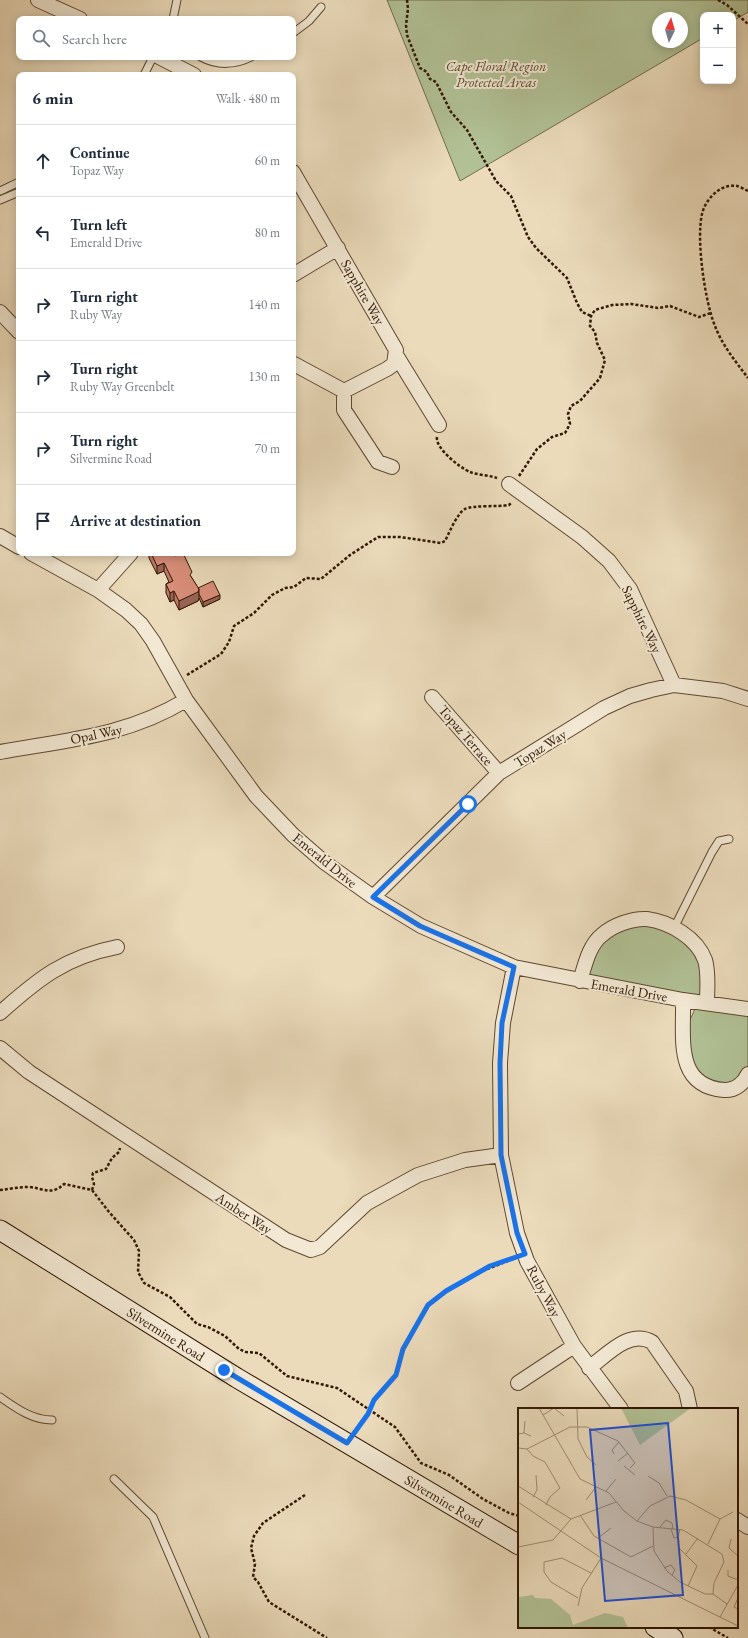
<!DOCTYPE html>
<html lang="en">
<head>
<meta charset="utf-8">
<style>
  :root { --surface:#fff; --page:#f2f2f3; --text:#1f2937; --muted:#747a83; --line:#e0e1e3 }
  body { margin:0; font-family:"EB Garamond",serif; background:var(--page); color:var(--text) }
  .controls { position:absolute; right:12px; top:12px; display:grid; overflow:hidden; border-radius:8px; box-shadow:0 2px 10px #0003 }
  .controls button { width:36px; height:36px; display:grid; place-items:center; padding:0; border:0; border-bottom:1px solid var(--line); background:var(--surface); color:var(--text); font:20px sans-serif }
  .compass { position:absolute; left:652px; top:12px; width:36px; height:36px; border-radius:50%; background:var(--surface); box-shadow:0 2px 10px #0003; rotate:5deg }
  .stop { position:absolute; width:12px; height:12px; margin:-9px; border:3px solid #1a73e8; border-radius:50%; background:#fff }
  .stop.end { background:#1a73e8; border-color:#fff; box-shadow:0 1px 4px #0008 }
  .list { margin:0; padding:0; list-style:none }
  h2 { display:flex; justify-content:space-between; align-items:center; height:52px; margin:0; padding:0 16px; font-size:17px }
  h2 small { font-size:13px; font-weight:400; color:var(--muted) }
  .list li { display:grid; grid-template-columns:26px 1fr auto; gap:12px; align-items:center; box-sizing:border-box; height:72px; padding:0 16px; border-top:1px solid var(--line) }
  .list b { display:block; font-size:15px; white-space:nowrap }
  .list p { margin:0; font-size:13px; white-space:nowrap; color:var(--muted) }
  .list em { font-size:13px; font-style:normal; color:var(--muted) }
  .icon { flex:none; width:22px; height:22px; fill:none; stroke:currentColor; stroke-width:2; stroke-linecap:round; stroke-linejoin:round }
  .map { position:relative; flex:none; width:748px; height:1638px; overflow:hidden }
  .search { position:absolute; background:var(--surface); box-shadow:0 2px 10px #0003; left:16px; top:16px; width:280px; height:44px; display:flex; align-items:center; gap:10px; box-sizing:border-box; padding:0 14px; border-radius:8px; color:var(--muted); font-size:15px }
  .panel { position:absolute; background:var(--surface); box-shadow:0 2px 10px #0003; left:16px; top:72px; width:280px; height:484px; border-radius:8px }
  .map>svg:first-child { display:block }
</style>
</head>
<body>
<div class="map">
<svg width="748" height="1638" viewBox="0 0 748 1638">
  <rect width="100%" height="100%" fill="#ebdbbb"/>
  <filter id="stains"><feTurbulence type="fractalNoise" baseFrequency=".005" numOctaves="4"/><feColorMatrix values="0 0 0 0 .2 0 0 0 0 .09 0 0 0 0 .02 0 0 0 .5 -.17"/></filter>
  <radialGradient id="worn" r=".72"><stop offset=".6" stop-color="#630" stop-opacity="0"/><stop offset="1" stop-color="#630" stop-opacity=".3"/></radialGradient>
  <!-- green -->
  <path fill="#b1c195" stroke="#716c4b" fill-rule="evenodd" d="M387 0H748V12L733 21V15H703V38L460 181ZM658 18H682V42H658Z
    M654 924 683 940 702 959V1002L583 978 597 940 629 927Z
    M710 1008 748 1015V1072L732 1088 708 1087 685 1061 689 1022 695 1009Z"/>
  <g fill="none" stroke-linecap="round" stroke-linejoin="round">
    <!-- lane casing -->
    <g stroke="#604730" stroke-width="9">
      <path id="lane" d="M173 19 177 0
        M293 33 309 21 321 7
        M201 57C217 66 235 65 251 57
        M144 75 153 57
        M0 191 19 182
        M0 200 19 192
        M674 928 712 852 719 841 729 839
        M0 1397C16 1408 32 1420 52 1420
        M114 1479 153 1517 205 1638"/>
    </g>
    <!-- street casing -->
    <g stroke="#604730" stroke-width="16">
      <path id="street" d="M38 0 80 19
        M159 57 194 75
        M293 172 396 350 394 364 387 369 344 391
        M293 275 338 248
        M0 312 19 332
        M396 355 439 425
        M294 364 344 391V410L378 462 392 467
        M509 484 582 537 609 561 630 589 674 685
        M0 536 19 547
        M31 553 98 590 126 610 141 624 153 641 186 700 256 796 293 835 324 862 373 897 421 926 514 967 683 1000 748 1009
        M98 590 131 553
        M432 697 499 773
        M0 752C67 740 127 736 186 700
        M373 897 499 773 604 708 630 696 651 690 674 685 723 691 748 699
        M514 967 503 1023 500 1063 501 1155 517 1233 527 1261 574 1346 621 1409
        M580 981C585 965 589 945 602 935 613 925 633 918 647 919 670 922 697 938 705 960 709 973 707 989 707 1003
        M683 1000C684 1037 674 1086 724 1090 735 1091 744 1083 748 1074
        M0 1013C38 979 65 957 117 947
        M0 1048 29 1072 286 1240 311 1250 320 1247 367 1203 418 1175 465 1160 501 1155
        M589 1368C607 1355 629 1329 652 1342L686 1391 690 1409
        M518 1383 574 1346
        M737 1520 748 1527"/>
    </g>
    <!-- secondary casing -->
    <g stroke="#311601" stroke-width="21">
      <path id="secondary" d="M0 1230 237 1378 519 1545
        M655 1627 673 1638"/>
    </g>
    <!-- path -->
    <path stroke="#311601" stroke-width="2.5" stroke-dasharray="3 2" stroke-linecap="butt" d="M407 0 408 9 406 25 407 35 420 68 427 72 430 79 436 82 451 112 467 130 496 181 511 196 528 237 536 248 567 278 577 303 582 312 591 316
      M718 0 727 5 748 24
      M748 191C744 189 740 187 737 186 720 183 705 200 702 214 696 240 705 302 715 326 722 345 736 362 748 378
      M437 437C435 448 460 468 470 472 478 475 488 475 497 478
      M519 476 537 449 552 437 565 433 570 424 568 414 571 406 580 401 600 378 605 360 597 343 595 332 590 326 591 316 595 310 612 305 631 304 658 308 670 306 699 317 711 313
      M187 675 221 654 229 642 234 626 254 613 272 595 285 588 294 587 306 578 321 579 350 555 378 537H400L441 543 445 541C449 533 458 512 465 509 473 505 498 507 509 505L511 503
      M0 1190C9 1189 19 1187 29 1187 43 1188 52 1196 64 1184L92 1190 109 1212 134 1240 139 1251 138 1272 144 1283 170 1297 197 1324 208 1327 225 1336 239 1349 246 1352 259 1353 287 1376 337 1388 395 1427 421 1463 449 1475 483 1499 509 1513 519 1516
      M92 1190 94 1184 92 1177 93 1173 106 1169 112 1158 119 1152 120 1148
      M356 1430 368 1414 374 1401 396 1375 403 1349 429 1305 446 1291 480 1272 513 1259
      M305 1495 263 1523 254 1536 251 1548 255 1564 253 1577 258 1582 269 1602 327 1638
      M709 1627 728 1638"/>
    <!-- lane -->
    <use href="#lane" stroke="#f2e8d3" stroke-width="7"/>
    <!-- street -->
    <use href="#street" stroke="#f2e8d3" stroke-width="14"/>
    <!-- secondary -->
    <use href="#secondary" stroke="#f2e8d3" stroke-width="19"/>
  </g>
  <!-- wall -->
  <path fill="#bb7a69" stroke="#311601" d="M149 553H174L175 556 192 578 198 588 220 599 203 607 199 598 198 601 179 610 174 600 170 602 166 593V584L169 582 164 571 157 574 149 558Z"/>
  <!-- shaded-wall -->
  <path fill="#986355" stroke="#311601" d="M164 563V571L157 574V566Z
    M199 589V598L198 601 179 610V601Z
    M174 591V600L170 602V593Z
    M220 595V599L203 607V602Z"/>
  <!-- building -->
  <path fill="#d98e7a" stroke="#311601" d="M151 553H174L175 556 183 553 192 572 190 575 199 589 198 592 179 601 174 591 170 593 166 584 173 581 164 563 157 566Z
    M213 581 220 595 203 602 199 594V589L198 588Z"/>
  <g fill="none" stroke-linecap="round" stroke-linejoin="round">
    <!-- route -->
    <path stroke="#1a73e8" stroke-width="5" d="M224 1370 347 1443 368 1414 374 1400 396 1375 403 1349 428 1305 446 1291 490 1266 525 1254 517 1233 501 1155 500 1063 502 1023 514 967 420 926 373 897 468 804"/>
  </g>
  <g text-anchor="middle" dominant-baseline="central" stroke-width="4" stroke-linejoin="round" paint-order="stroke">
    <!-- park labels -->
    <g font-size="14" font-style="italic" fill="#57492d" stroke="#f2e8d3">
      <text x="496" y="66">Cape Floral Region<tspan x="496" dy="16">Protected Areas</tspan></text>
    </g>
    <!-- street labels -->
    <g font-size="14" fill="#311601" stroke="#f2e8d3">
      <text transform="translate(363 292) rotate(60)">Sapphire Way</text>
      <text transform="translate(642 619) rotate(64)">Sapphire Way</text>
      <text transform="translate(96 734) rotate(-12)">Opal Way</text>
      <text transform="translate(466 735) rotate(49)">Topaz Terrace</text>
      <text transform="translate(540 748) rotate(-32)">Topaz Way</text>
      <text transform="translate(325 860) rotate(39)">Emerald Drive</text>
      <text transform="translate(629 990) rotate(10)">Emerald Drive</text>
      <text transform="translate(244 1213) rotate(33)">Amber Way</text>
      <text transform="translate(544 1291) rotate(62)">Ruby Way</text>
      <text transform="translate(166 1334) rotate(32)">Silvermine Road</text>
      <text transform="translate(444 1501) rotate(31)">Silvermine Road</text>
    </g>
  </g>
  <!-- overview -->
  <g transform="translate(518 1408)">
    <rect width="220" height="220" fill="#ebdbbb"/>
    <path d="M103 0H173L122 37ZM15 187 17 190 33 191 52 207 55 217 87 205 105 209 110 220H0V189Z" fill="#b1c195"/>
    <path fill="none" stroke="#a18c71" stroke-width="1" d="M21 0 62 71 91 85 106 103 119 113 135 119 165 122 204 146 206 154 196 175 195 186 209 196M36 0 46 8M59 0 60 31 69 49 78 57M25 7 36 0M6 25 7 13M0 26 6 25 13 28M0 40 9 41 52 19H69L100 33 117 55 112 60M9 41 15 48 27 54 42 80 32 89 28 97M96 46 94 42 101 34M100 53 110 45M106 58 117 67M130 68 141 75 149 88M0 78 53 111M88 83 98 71M15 89 19 82 18 67M68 92 78 79M0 94 83 150 220 218M62 107 76 128 113 149 135 138M202 111 215 104M119 113 132 98 152 88 168 92 202 111M135 119 136 143 149 163 162 174 187 186H195M142 119 148 112 154 115 155 121M153 121 156 130 160 129 162 121M80 130 93 120M213 131 211 140 220 148M190 136 202 111M0 139 35 132 53 111 98 94M162 141 179 158 170 178M168 146 180 130M146 160 153 157 157 162 154 167M210 162V168L220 172M60 190 33 174 26 164V154L44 150 73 165M220 190 216 199 220 201M60 198 64 180 83 150M202 209 220 177"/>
    <path fill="#1d4ed8" fill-opacity="0.15" stroke="#1d4ed8" stroke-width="2" d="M150 15 165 187 87 193 72 22Z"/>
    <rect width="220" height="220" fill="none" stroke="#311601" stroke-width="2"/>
  </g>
  <rect width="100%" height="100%" filter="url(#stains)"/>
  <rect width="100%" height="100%" fill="url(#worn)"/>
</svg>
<div class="controls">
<button>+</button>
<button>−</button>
</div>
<svg class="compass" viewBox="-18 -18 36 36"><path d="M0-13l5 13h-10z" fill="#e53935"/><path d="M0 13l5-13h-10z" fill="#747a83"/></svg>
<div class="stop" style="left:468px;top:804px"></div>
<div class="stop end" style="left:224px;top:1370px"></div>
<div class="search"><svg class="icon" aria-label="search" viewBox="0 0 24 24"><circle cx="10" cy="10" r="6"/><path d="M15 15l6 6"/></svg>Search here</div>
<section class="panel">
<h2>6 min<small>Walk · 480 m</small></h2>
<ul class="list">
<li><svg class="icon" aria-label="ahead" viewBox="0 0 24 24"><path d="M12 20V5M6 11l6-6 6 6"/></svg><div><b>Continue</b><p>Topaz Way</p></div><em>60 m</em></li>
<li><svg class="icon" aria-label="left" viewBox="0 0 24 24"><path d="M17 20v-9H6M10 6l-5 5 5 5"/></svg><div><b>Turn left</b><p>Emerald Drive</p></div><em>80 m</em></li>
<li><svg class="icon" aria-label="right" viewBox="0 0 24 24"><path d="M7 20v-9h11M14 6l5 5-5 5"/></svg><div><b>Turn right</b><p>Ruby Way</p></div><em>140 m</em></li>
<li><svg class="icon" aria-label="right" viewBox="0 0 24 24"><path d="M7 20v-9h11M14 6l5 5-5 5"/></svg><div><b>Turn right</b><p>Ruby Way Greenbelt</p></div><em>130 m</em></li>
<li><svg class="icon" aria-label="right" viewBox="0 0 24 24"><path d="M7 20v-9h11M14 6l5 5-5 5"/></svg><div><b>Turn right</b><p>Silvermine Road</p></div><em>70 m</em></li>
<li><svg class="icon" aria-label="arrive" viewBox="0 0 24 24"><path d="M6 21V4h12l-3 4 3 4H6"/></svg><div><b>Arrive at destination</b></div></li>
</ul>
</section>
</div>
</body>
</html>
